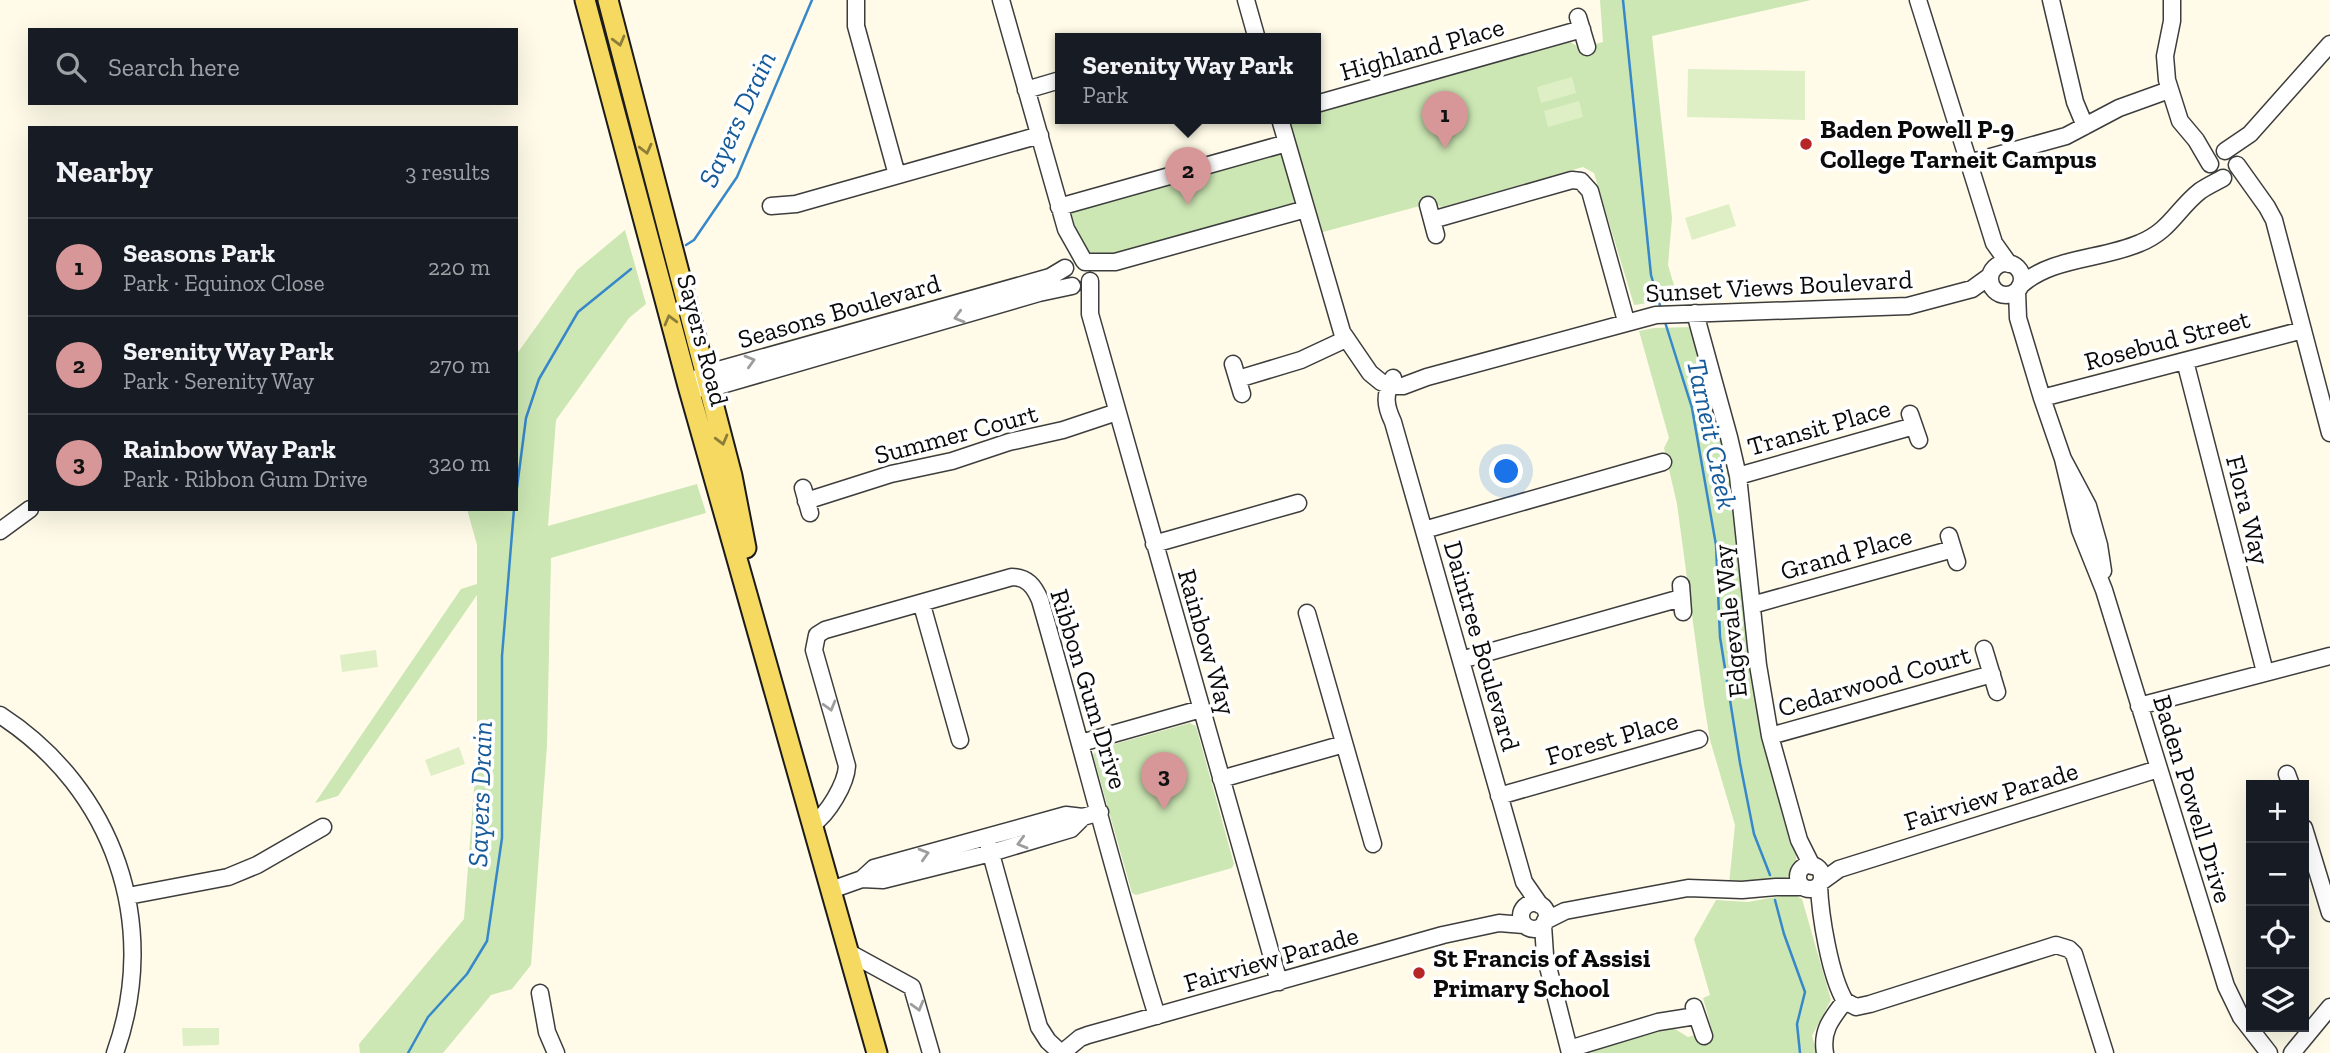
<!DOCTYPE html>
<html lang="en">
<head>
<meta charset="utf-8">
<style>
  :root { --surface:#171b24; --page:#20242c; --text:#f1f3f6; --muted:#9ea1a6; --line:#363941; --accent:#d79798 }
  body { margin:0; font-family:"Zilla Slab",serif; background:var(--page); color:var(--text) }
  .controls { position:absolute; right:21px; bottom:21px; display:grid; overflow:hidden; border-radius:0px; box-shadow:0 7px 28px #0002 }
  .controls button { width:63px; height:63px; display:grid; place-items:center; padding:0; border:0; border-bottom:2px solid var(--line); background:var(--surface); color:var(--text); font:35px sans-serif }
  .you { position:absolute; left:1507px; top:472px; width:24px; height:24px; margin:-18px; border:5px solid #fff; border-radius:50%; background:#1a73e8; box-shadow:0 0 0 10px #1a73e833 }
  .badge { display:grid; place-items:center; width:46px; height:46px; border-radius:50%; background:var(--accent); color:#111; font-size:23px; font-weight:700 }
  .pin { position:absolute; translate:-50% -58px; filter:drop-shadow(0 2px 4px #0008) }
  .pin::after { content:''; position:absolute; top:37px; width:24px; height:21px; background:inherit; clip-path:polygon(0 0,100% 0,50% 100%) }
  .popup { position:absolute; left:1055px; top:33px; width:266px; height:91px; box-sizing:border-box; display:grid; place-content:center; border-radius:0px; background:var(--surface); filter:drop-shadow(0 2px 5px #0005); font-size:23px; white-space:nowrap; color:var(--muted) }
  .popup b { font-size:26px; color:var(--text) }
  .popup::after { content:''; position:absolute; left:50%; top:100%; margin-left:-14px; border:14px solid transparent; border-top-color:var(--surface) }
  .list { margin:0; padding:0; list-style:none }
  h2 { display:flex; justify-content:space-between; align-items:center; height:91px; margin:0; padding:0 28px; font-size:30px }
  h2 small { font-size:23px; font-weight:400; color:var(--muted) }
  .list li { display:grid; grid-template-columns:46px 1fr auto; gap:21px; align-items:center; box-sizing:border-box; height:98px; padding:0 28px; border-top:2px solid var(--line) }
  .list b { display:block; font-size:26px; white-space:nowrap }
  .list p { margin:0; font-size:23px; white-space:nowrap; color:var(--muted) }
  .list em { font-size:23px; font-style:normal; color:var(--muted) }
  .icon { flex:none; width:38px; height:38px; fill:none; stroke:currentColor; stroke-width:2; stroke-linecap:round; stroke-linejoin:round }
  .map { position:relative; flex:none; width:2330px; height:1053px; overflow:hidden }
  .search { position:absolute; background:var(--surface); box-shadow:0 7px 28px #0002; left:28px; top:28px; width:490px; height:77px; display:flex; align-items:center; gap:18px; box-sizing:border-box; padding:0 24px; border-radius:0px; color:var(--muted); font-size:26px }
  .panel { position:absolute; background:var(--surface); box-shadow:0 7px 28px #0002; left:28px; top:126px; width:490px; height:385px; border-radius:0px }
  .map>svg:first-child { display:block }
</style>
</head>
<body>
<div class="map">
<svg width="2330" height="1053" viewBox="0 0 2330 1053">
  <rect width="100%" height="100%" fill="#fffbe8"/>
  <!-- green -->
  <path fill="#cce7b4" d="M1600 0H1811L1652 36 1672 218 1668 265 1678 299 1634 305 1594 173 1583 167 1442 207 1431 203 1319 233 1289 124 1290 119H1316V108L1564 38 1580 48 1603 42Z
    M1274 152 1284 156 1295 197 1292 206 1110 258 1095 259 1077 244 1070 214 1072 210Z
    M625 230 646 304 629 318 556 420 548 526 697 484 706 513 551 558 547 745 531 965 512 989 491 995 443 1053H360L359 1044 464 919 477 750V595L338 796 315 803 461 589 477 584V545L467 509H516V355L577 270Z
    M1692 327 1725 442 1796 854C1796 859 1797 866 1794 871 1786 885 1745 883 1729 884L1735 825 1710 740 1704 704 1677 504 1664 448 1669 438 1639 331 1654 328Z
    M1190 723 1196 726 1234 864 1232 868 1136 895 1132 893 1093 755 1097 749Z
    M1793 894 1802 899 1831 1000 1812 1036 1817 1053H1586L1588 1049 1670 1026 1688 1037 1712 1030 1703 998 1710 995 1694 939 1716 900 1748 902Z"/>
  <!-- pitch -->
  <path fill="#deefc5" d="M1688 69 1805 71V120L1687 117Z
    M1572 77 1576 93 1541 103 1537 87Z
    M1579 101 1583 117 1548 127 1544 111Z
    M1729 204 1736 226 1692 240 1685 218Z
    M376 650 378 667 342 672 340 655Z
    M459 747 465 764 431 776 425 760Z
    M182 1028H219V1045L183 1046Z"/>
  <g fill="none" stroke-linecap="round" stroke-linejoin="round">
    <!-- stream -->
    <path stroke="#3788ca" stroke-width="2.5" d="M1623 0 1651 275 1661 309
      M686 245 694 240 737 177 812 0
      M1665 322 1692 408 1716 545 1720 637 1740 763 1754 834 1770 875
      M516 495 526 418 539 379 578 312 631 269
      M1775 900 1784 934 1805 992 1797 1024 1800 1053
      M408 1053 428 1017 467 974 487 941 502 838V656L514 509"/>
    <!-- minor casing -->
    <g stroke="#3d3d3d" stroke-width="19">
      <path id="minor" d="M856 0V26L897 175
        M1001 0 1066 229 1084 261
        M1246 0 1257 39
        M1918 0 1994 243 2009 264
        M2051 0 2075 102 2085 126
        M2172 0V21L2165 56 2167 80 2180 121 2196 140 2210 164
        M1578 17 1587 47
        M1026 90 1060 80
        M1316 104 1582 29
        M1280 119 1342 332 1370 373 1381 382 1391 386H1403L1427 377 1656 315 1908 306 1972 289 1990 276
        M2225 151 2250 134 2330 44
        M1969 163 2066 136 2119 108 2169 90
        M2237 165 2267 207 2274 220 2330 433
        M1428 205 1436 235
        M771 206 796 204 1040 135
        M1059 207 1287 143
        M1432 220 1572 180 1581 181 1590 191 1626 321
        M1085 262H1115L1306 209
        M1990 279a16 16 0 1 1 32 0a16 16 0 1 1-32 0Z
        M1090 281V314L1279 982
        M2020 286C2051 257 2101 260 2140 243 2170 231 2177 209 2200 191 2207 186 2216 182 2223 178
        M2017 291 2018 318 2042 398 2063 459 2088 506 2099 545 2103 571
        M1695 313 1729 437 1738 476 1758 665 1770 736 1799 840 1812 866
        M2185 361 2265 672
        M1233 364 1242 394
        M1393 378C1384 395 1385 405 1393 422L1524 882 1540 905
        M1238 379 1301 360 1346 339
        M695 380 704 374 1050 277 1065 268
        M697 388 708 389 1039 293 1072 286
        M2042 398 2303 330
        M1910 414 1919 440
        M2063 459 2080 530 2104 590 2226 986 2241 1017 2269 1053
        M1738 476 1914 426
        M803 488 810 513
        M806 501 891 474 952 461 1009 442 1063 430 1117 412
        M1424 530 1663 462
        M0 531 30 509
        M1949 536 1957 562
        M1154 544 1298 503
        M1681 585 1683 612
        M922 605 960 740
        M1752 605 1953 549
        M1307 613 1373 844
        M1984 649 1997 692
        M1461 660 1681 598
        M2139 706 2330 656
        M0 715C114 789 161 924 115 1053
        M1770 736 1992 674
        M1081 743 1201 709
        M2287 774 2291 785
        M1221 779 1344 744
        M1499 796 1699 739
        M813 824C828 814 846 784 847 766L814 650 817 635 825 630 1012 577C1027 577 1034 586 1040 600 1080 738 1114 878 1157 1016
        M2304 828 2330 913
        M988 843 1039 1027 1048 1041 1061 1053
        M1798 877a12 12 0 1 1 24 0a12 12 0 1 1-24 0Z
        M862 879 883 880 991 853 1071 829 1083 817
        M1821 882 1839 869 2158 769
        M1819 885C1820 915 1830 976 1845 1001 1832 1018 1821 1030 1825 1053
        M831 890 862 879 874 868 1066 815 1083 817 1100 812
        M128 896 228 877 257 865 323 827
        M1521 916a13 13 0 1 1 26 0a13 13 0 1 1-26 0Z
        M1545 921 1565 911 1688 888 1742 890 1776 887H1803
        M1543 925 1545 955 1570 1053
        M848 952 912 987 931 1053
        M540 993 547 1032 556 1053
        M1845 1001 1856 1007 1870 1004 2056 945 2069 949 2074 954 2105 1053
        M1694 1007 1704 1036
        M1569 1049 1658 1022 1696 1016
        M1062 1053 1080 1038 1088 1035 1443 935 1499 923 1524 925
        M2292 1053 2330 1007"/>
    </g>
    <!-- major casing -->
    <g stroke="#1b1b1b" stroke-width="23">
      <path id="major" d="M585 0 688 386 877 1053
        M608 0 732 476 746 548"/>
    </g>
    <!-- minor -->
    <use href="#minor" stroke="#fff" stroke-width="16"/>
    <!-- major -->
    <use href="#major" stroke="#f6d960" stroke-width="19"/>
  </g>
  <!-- one-way arrows -->
  <defs><path id="oneway-chevron" d="M-2-3.5L2.5 0L-2 3.5" fill="none" stroke-width="1.6" stroke-linecap="round" stroke-linejoin="round" transform="scale(1.75)"/></defs>
  <g stroke="#8c7c39">
    <use href="#oneway-chevron" transform="translate(619 41) rotate(75)"/>
    <use href="#oneway-chevron" transform="translate(646 149) rotate(76)"/>
    <use href="#oneway-chevron" transform="translate(670 320) rotate(-105)"/>
    <use href="#oneway-chevron" transform="translate(722 440) rotate(75)"/>
  </g>
  <g stroke="#9d9d9d">
    <use href="#oneway-chevron" transform="translate(959 317) rotate(164)"/>
    <use href="#oneway-chevron" transform="translate(750 361) rotate(-16)"/>
    <use href="#oneway-chevron" transform="translate(830 706) rotate(74)"/>
    <use href="#oneway-chevron" transform="translate(1022 843) rotate(164)"/>
    <use href="#oneway-chevron" transform="translate(924 854) rotate(-16)"/>
    <use href="#oneway-chevron" transform="translate(918 1006) rotate(74)"/>
  </g>
  <!-- markers -->
  <g fill="#b72626" stroke="#fff" stroke-width="2.5">
    <circle cx="1806" cy="144" r="7"/>
    <circle cx="1419" cy="973" r="7"/>
  </g>
  <g text-anchor="middle" dominant-baseline="central" stroke-width="7" stroke-linejoin="round" paint-order="stroke">
    <!-- street labels -->
    <g font-size="26" fill="#0a0a0a" stroke="#fff">
      <text transform="translate(1422 49) rotate(-16)">Highland Place</text>
      <text transform="translate(1779 286) rotate(-3)">Sunset Views Boulevard</text>
      <text transform="translate(839 311) rotate(-16)">Seasons Boulevard</text>
      <text transform="translate(703 340) rotate(75)">Sayers Road</text>
      <text transform="translate(2167 340) rotate(-15)">Rosebud Street</text>
      <text transform="translate(1819 427) rotate(-16)">Transit Place</text>
      <text transform="translate(956 434) rotate(-15)">Summer Court</text>
      <text transform="translate(2248 510) rotate(76)">Flora Way</text>
      <text transform="translate(1846 553) rotate(-16)">Grand Place</text>
      <text transform="translate(1730 621) rotate(-96)">Edgevale Way</text>
      <text transform="translate(1207 642) rotate(74)">Rainbow Way</text>
      <text transform="translate(1482 646) rotate(74)">Daintree Boulevard</text>
      <text transform="translate(1874 681) rotate(-16)">Cedarwood Court</text>
      <text transform="translate(1089 689) rotate(73)">Ribbon Gum Drive</text>
      <text transform="translate(1612 738) rotate(-16)">Forest Place</text>
      <text transform="translate(1991 796) rotate(-17)">Fairview Parade</text>
      <text transform="translate(2193 799) rotate(73)">Baden Powell Drive</text>
      <text transform="translate(1271 959) rotate(-16)">Fairview Parade</text>
    </g>
    <!-- poi labels -->
    <g font-size="26" font-weight="bold" fill="#0a0a0a" stroke="#fff" text-anchor="start">
      <text x="1820" y="129">Baden Powell P-9<tspan x="1820" dy="30">College Tarneit Campus</tspan></text>
      <text x="1433" y="958">St Francis of Assisi<tspan x="1433" dy="30">Primary School</tspan></text>
    </g>
    <!-- water labels -->
    <g font-size="28" font-style="italic" fill="#175a99" stroke="#fff">
      <text transform="translate(737 119) rotate(-65)">Sayers Drain</text>
      <text transform="translate(1712 434) rotate(78)">Tarneit Creek</text>
      <text transform="translate(480 794) rotate(-88)">Sayers Drain</text>
    </g>
  </g>
</svg>
<div class="controls">
<button>+</button>
<button>−</button>
<button><svg class="icon" aria-label="locate" viewBox="0 0 24 24"><circle cx="12" cy="12" r="6"/><path d="M12 2v4M12 18v4M2 12h4M18 12h4"/></svg></button>
<button><svg class="icon" aria-label="layers" viewBox="0 0 24 24"><path d="M12 4l9 5-9 5-9-5zM3 14l9 5 9-5"/></svg></button>
</div>
<div class="you"></div>
<div class="pin badge" style="left:1445px;top:149px">1</div>
<div class="pin badge" style="left:1188px;top:205px">2</div>
<div class="popup"><b>Serenity Way Park</b>Park</div>
<div class="pin badge" style="left:1164px;top:810px">3</div>
<div class="search"><svg class="icon" aria-label="search" viewBox="0 0 24 24"><circle cx="10" cy="10" r="6"/><path d="M15 15l6 6"/></svg>Search here</div>
<section class="panel">
<h2>Nearby<small>3 results</small></h2>
<ul class="list">
<li><span class="badge">1</span><div><b>Seasons Park</b><p>Park · Equinox Close</p></div><em>220 m</em></li>
<li><span class="badge">2</span><div><b>Serenity Way Park</b><p>Park · Serenity Way</p></div><em>270 m</em></li>
<li><span class="badge">3</span><div><b>Rainbow Way Park</b><p>Park · Ribbon Gum Drive</p></div><em>320 m</em></li>
</ul>
</section>
</div>
</body>
</html>
